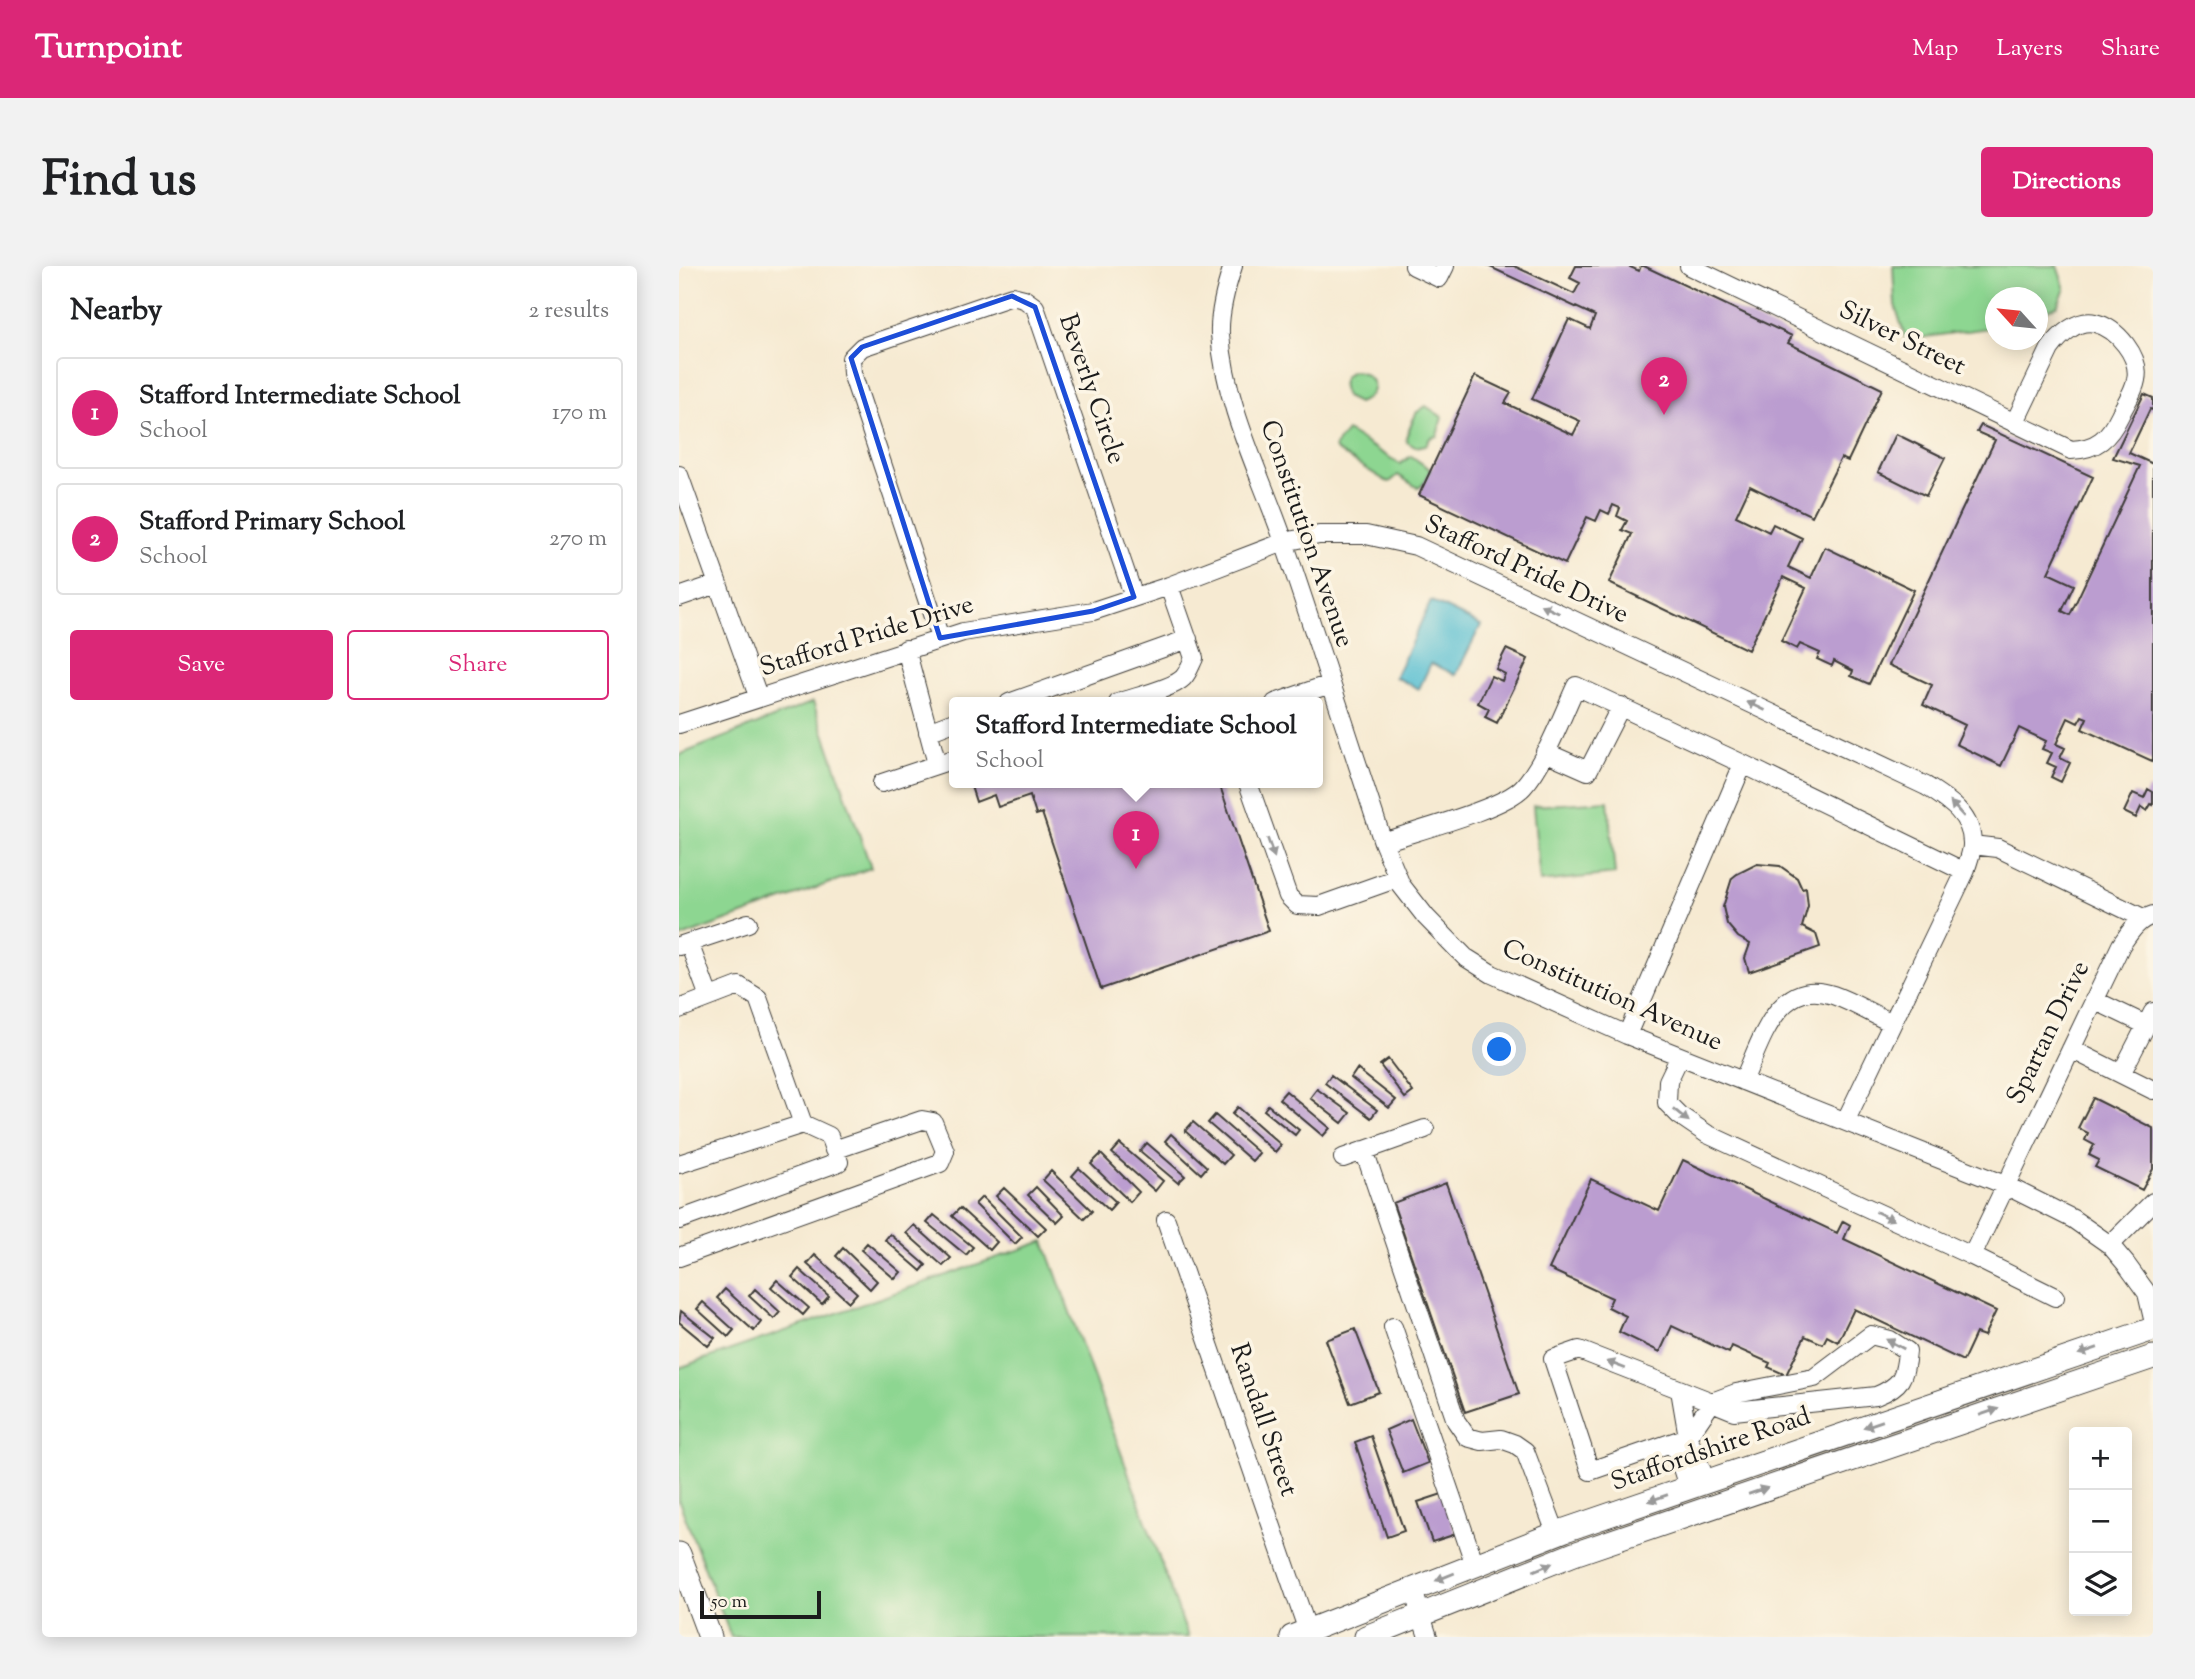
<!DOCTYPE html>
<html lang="en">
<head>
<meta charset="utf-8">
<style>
  :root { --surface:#fff; --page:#f2f2f2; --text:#202124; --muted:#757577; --line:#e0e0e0; --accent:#db2777 }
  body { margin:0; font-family:"Sorts Mill Goudy",serif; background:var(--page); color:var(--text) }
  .controls { position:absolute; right:21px; bottom:21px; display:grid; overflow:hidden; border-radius:7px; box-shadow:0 4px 18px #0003 }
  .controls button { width:63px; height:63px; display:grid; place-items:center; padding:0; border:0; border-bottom:2px solid var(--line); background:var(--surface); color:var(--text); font:35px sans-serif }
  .compass { position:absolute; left:1306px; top:21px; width:63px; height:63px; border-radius:50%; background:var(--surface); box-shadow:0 4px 18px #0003; rotate:297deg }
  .scale { position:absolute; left:21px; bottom:18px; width:121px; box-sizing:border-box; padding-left:7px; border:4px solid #1c1c1c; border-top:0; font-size:19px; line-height:24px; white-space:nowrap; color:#1c1c1c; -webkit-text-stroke:5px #fcf5e5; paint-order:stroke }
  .you { position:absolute; left:821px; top:784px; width:24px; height:24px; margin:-18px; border:5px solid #fff; border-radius:50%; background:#1a73e8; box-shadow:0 0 0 10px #1a73e833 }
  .badge { display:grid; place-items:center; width:46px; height:46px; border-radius:50%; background:var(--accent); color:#fff; font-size:23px; font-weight:700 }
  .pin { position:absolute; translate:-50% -58px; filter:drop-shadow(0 2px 4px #0008) }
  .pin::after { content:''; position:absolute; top:37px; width:24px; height:21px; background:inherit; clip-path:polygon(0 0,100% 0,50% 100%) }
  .popup { position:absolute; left:270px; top:431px; width:374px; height:91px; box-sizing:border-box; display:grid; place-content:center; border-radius:7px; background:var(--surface); filter:drop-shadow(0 2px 5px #0005); font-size:23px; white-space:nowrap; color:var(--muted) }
  .popup b { font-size:26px; color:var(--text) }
  .popup::after { content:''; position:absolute; left:50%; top:100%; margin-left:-14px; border:14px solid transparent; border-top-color:var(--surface) }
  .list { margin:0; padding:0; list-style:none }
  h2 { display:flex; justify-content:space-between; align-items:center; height:91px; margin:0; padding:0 28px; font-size:30px }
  h2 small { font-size:23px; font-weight:400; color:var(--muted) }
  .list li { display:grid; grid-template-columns:46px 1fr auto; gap:21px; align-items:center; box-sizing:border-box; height:112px; margin:0 14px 14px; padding:0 14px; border:2px solid var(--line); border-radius:7px }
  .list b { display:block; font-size:26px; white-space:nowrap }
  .list p { margin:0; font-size:23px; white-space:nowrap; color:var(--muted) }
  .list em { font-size:23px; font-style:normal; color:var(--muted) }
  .actions { display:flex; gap:14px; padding:21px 28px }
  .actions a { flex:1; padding:16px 0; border:2px solid var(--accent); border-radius:7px; text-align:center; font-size:24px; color:var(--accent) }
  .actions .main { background:var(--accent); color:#fff }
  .icon { flex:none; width:38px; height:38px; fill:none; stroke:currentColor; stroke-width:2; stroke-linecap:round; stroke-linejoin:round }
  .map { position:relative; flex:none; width:1474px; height:1371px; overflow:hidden; border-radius:7px }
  header { display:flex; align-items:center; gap:42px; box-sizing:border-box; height:98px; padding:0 35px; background:var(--accent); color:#fff }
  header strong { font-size:33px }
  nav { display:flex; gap:38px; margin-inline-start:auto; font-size:24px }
  .intro { display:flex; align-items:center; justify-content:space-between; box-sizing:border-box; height:168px; padding:0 42px }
  h1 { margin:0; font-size:49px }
  .button { padding:18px 32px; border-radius:7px; background:var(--accent); color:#fff; font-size:24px; font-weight:700 }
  main { display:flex; gap:42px; padding:0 42px }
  aside { flex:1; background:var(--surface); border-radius:7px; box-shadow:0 4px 18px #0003 }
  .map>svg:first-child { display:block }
</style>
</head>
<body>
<header>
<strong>Turnpoint</strong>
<nav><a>Map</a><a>Layers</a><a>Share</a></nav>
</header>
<div class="intro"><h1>Find us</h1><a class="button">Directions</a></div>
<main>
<aside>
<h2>Nearby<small>2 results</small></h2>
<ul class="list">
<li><span class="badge">1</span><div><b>Stafford Intermediate School</b><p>School</p></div><em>170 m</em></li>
<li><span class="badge">2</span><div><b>Stafford Primary School</b><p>School</p></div><em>270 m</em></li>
</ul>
<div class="actions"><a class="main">Save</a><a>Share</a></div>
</aside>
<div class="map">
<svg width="1474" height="1371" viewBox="0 0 1474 1371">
  <rect width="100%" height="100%" fill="#fcf5e5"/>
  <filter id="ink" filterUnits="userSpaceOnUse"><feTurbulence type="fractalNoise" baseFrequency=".0143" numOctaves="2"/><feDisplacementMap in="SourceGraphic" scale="14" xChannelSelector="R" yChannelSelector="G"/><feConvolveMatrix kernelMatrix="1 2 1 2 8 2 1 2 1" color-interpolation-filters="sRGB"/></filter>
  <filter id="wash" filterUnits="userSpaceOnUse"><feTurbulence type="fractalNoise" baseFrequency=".00686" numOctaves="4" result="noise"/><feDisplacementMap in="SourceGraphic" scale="28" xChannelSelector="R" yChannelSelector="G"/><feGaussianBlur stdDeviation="1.57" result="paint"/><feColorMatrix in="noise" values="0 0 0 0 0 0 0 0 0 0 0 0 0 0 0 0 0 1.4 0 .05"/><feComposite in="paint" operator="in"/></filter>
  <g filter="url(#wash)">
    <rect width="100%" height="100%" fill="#f6ead2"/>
    <!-- green -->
    <path fill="#8dd691" stroke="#547956" stroke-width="2" d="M1214 0H1378L1386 23 1378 40 1359 48 1358 32H1316V61L1227 74 1216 39Z
      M673 105C694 105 705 127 679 137L667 131C662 120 661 111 673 105Z
      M747 140 763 151 758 170 751 172 747 179 736 181 728 176 727 171 737 147Z
      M668 165 721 198 732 190 751 203C750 210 746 219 739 222L719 209 711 216 707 215 657 184 656 180Z
      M134 436 192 602 0 672V489Z
      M929 535 936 608 861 616 854 540Z
      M365 975 509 1371H52L0 1235V1102Z"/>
    <!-- water -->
    <path fill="#54bed1" stroke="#386d76" stroke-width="2" d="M752 335 802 359 777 409 752 397 740 423 716 411Z"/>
    <g id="blocks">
      <!-- building -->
      <path fill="#bb9dd0" d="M809 0H835L895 28 901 17 891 12 897 0H949L960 5 962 0H965L1113 70 1109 77 1203 123 1169 195 1162 192 1133 250 1071 220 1057 250 1090 266 1094 258 1123 272 1109 301 1132 312 1146 281 1235 324 1190 418 1172 410 1174 405 1155 395 1153 400 1138 393 1141 387 1121 378 1118 383 1102 375 1127 322 1104 311 1069 384 930 317 953 268 943 264 948 255 938 250 941 242 934 239 930 248 922 244 917 255 908 251 886 298 740 229 796 110 832 127 826 137 894 169 901 155 853 133 890 53 911 63 916 50Z
        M1465 128 1474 132V144L1471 143 1450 187 1474 198V493L1473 495 1403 463 1408 452 1403 450 1399 457 1389 452 1377 478 1386 482 1381 492 1391 497 1382 516 1372 511 1377 501 1368 497 1373 487 1363 483 1367 475 1340 462 1322 500 1277 478 1286 459 1244 439 1253 419 1210 399 1316 174 1298 166 1302 159 1414 211 1369 307 1395 319 1383 345 1391 349 1461 200 1434 192Z
        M1217 168 1266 192 1247 230 1199 206Z
        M827 383 849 393 818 457 806 451 810 443 799 437 812 410 823 415 826 408 817 403Z
        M291 517H540L590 665 422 723 363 547 357 549 351 530 319 541 315 529 297 536Z
        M1469 523 1474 526V539L1472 538 1468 545 1462 541 1457 552 1445 546 1454 527 1465 532Z
        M1078 598 1101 600 1118 612 1123 623 1127 622 1129 640 1123 661 1137 668 1141 681 1070 706 1066 692 1071 678 1059 671 1048 658 1044 641 1053 612 1058 608Z
        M709 793 734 826 726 832 701 799Z
        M678 803 717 834 710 842 672 812Z
        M652 809 698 844 692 852 646 817Z
        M638 823 671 847 663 857 631 832Z
        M607 825 651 862 644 870 600 833Z
        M1414 832 1474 862V903L1463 924 1416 901 1420 894 1410 889 1415 879 1406 874 1409 867 1399 862Z
        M589 839 620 864 616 869 585 844Z
        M559 841 602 879 596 886 553 848Z
        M536 849 580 887 573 895 529 857Z
        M514 856 552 889 544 898 506 865Z
        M492 868 528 901 522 908 486 875Z
        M468 877 506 910 499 917 461 885Z
        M441 878 484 915 476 925 433 887Z
        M422 888 460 926 451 936 412 898Z
        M1004 894 1158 967 1164 955 1171 959 1165 973 1317 1045 1305 1070 1297 1067 1284 1095 1175 1043 1159 1076 1148 1070 1144 1078 1126 1070 1107 1109 1089 1101 1091 1097 1053 1080 1050 1087 993 1060 981 1086 940 1066 947 1050 929 1041 933 1032 870 1003 912 913 980 945Z
        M400 902 437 936 430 944 393 910Z
        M372 905 413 945 405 953 364 914Z
        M767 917 840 1128 786 1146 714 937Z
        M357 921 385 950 378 957 349 929Z
        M325 922 367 962 359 970 317 930Z
        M303 931 343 971 336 978 296 938Z
        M281 942 318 976 311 984 273 950Z
        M255 949 294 981 287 989 248 957Z
        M235 959 272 992 264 1000 227 967Z
        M211 968 247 999 242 1005 206 974Z
        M188 977 222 1006 216 1013 182 984Z
        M164 982 198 1015 191 1023 157 990Z
        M136 989 178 1027 170 1036 128 998Z
        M120 1003 150 1030 143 1038 113 1011Z
        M98 1014 130 1042 124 1049 92 1021Z
        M46 1023 82 1056 75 1065 38 1032Z
        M76 1023 101 1046 95 1053 70 1030Z
        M24 1036 55 1064 49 1071 18 1043Z
        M2 1045 36 1072 29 1080 0 1056Z
        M676 1063 700 1126 671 1137 647 1074Z
        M732 1153 749 1197 724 1207 707 1164Z
        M692 1170 725 1265 708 1271 676 1176Z
        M763 1228 777 1268 753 1276 739 1236Z"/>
    </g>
  </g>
  <g filter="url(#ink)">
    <use href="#blocks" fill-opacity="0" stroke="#3d3b37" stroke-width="2"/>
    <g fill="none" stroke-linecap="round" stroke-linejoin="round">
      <!-- minor casing -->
      <g stroke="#3d3b37" stroke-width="20">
        <path id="minor" d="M554 0C547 21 540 45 541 68 546 141 582 209 605 276 639 376 671 476 704 576L722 619 747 651 786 691 813 708 948 769 1326 919 1394 953 1431 979 1447 998 1468 1027 1474 1053
          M735 0 760 12 766 0
          M1010 0 1392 184C1418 183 1430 172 1441 149 1446 138 1455 126 1457 114 1462 91 1438 62 1416 57 1398 53 1381 69 1371 83L1336 156
          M0 209 79 430
          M0 331 38 318
          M261 372 173 107 172 92 183 81 333 30 345 33 356 41 455 331
          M227 383 258 498
          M330 437 509 373
          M439 437C455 431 493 423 504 412 509 407 512 398 515 392L490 320
          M596 437 651 418
          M0 458 284 366 414 345 490 320 605 276 640 269H687L737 280 1247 520C1269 534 1294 549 1293 579 1293 587 1288 598 1286 606L1167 854
          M249 466 275 456
          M866 486 909 505 942 440
          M203 517 275 493
          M569 517 609 630 618 639 640 640 719 612
          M704 576C736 565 824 543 844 521 866 497 883 450 897 420L1064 498 1286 606
          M1293 579 1319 582 1464 652
          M10 677 30 731
          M0 680 69 657
          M1415 734 1467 759
          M0 743 60 720 79 732 124 858 0 898
          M948 769 1064 498
          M1392 783 1474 824
          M1001 790 989 815 988 837 1000 849 1028 868 1293 990 1442 679C1451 666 1458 654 1474 649
          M1442 808 1474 746
          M1064 815C1082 777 1098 710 1154 729 1174 736 1193 748 1213 757
          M685 884 777 1155 788 1171 803 1175 822 1173 836 1178 846 1185 877 1267
          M664 892 746 863
          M0 954 160 896 150 870 124 858
          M487 954 631 1371
          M1431 979 1474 936
          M1293 990 1376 1031
          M0 991 261 897 266 885 254 856 243 854 155 884
          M714 1061 796 1299
          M1001 1124 1009 1171 1027 1215
          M1033 1136 1055 1145 1197 1130C1222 1120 1226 1112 1228 1085L1211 1074 1192 1069 1135 1112 1057 1127 1033 1136 1009 1171 911 1205 874 1093 900 1084 1033 1136
          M995 1177 1009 1221
          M734 1324 749 1371"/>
      </g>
      <!-- major casing -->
      <g stroke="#3d3b37" stroke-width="25">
        <path id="major" d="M0 1288 31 1371
          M613 1371 886 1264 1474 1063
          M687 1371 895 1288 1474 1091"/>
      </g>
      <!-- minor -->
      <use href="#minor" stroke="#fff" stroke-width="18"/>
      <!-- major -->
      <use href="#major" stroke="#fff" stroke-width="23"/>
    </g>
    <!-- one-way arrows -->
    <defs><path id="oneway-solid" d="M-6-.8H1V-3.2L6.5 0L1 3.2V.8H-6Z" transform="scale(1.75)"/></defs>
    <g fill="#999">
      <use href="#oneway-solid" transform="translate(871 343) rotate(-155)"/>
      <use href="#oneway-solid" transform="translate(1077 440) rotate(-155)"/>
      <use href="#oneway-solid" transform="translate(1278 543) rotate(-132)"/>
      <use href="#oneway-solid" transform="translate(592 582) rotate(70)"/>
      <use href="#oneway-solid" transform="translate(1002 849) rotate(39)"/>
      <use href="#oneway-solid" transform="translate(1206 950) rotate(25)"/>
      <use href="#oneway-solid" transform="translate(1216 1078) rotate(-152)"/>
      <use href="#oneway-solid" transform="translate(1409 1085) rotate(161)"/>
      <use href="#oneway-solid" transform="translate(937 1099) rotate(-159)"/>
      <use href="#oneway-solid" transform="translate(1310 1146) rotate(-19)"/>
      <use href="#oneway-solid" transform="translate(1194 1158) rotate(161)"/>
      <use href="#oneway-solid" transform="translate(1079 1225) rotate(-19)"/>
      <use href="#oneway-solid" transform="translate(979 1232) rotate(161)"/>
      <use href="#oneway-solid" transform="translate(864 1301) rotate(-22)"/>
      <use href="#oneway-solid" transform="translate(766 1311) rotate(158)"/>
    </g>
  </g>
  <!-- marked area -->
  <path fill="none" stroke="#1d4ed8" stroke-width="5" stroke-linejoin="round" d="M333 30 356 41 455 331 414 345 261 372 172 92 183 81Z"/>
  <g text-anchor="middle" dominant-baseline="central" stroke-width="7" stroke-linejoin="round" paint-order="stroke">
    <!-- street labels -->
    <g font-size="26" fill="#1c1c1c" stroke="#fcf5e5">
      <text transform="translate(1223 73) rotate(26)">Silver Street</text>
      <text transform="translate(412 123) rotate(71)">Beverly Circle</text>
      <text transform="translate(627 268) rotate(71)">Constitution Avenue</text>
      <text transform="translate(847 304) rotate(25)">Stafford Pride Drive</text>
      <text transform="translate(188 371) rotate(-17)">Stafford Pride Drive</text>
      <text transform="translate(933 730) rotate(24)">Constitution Avenue</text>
      <text transform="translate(1370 767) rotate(-64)">Spartan Drive</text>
      <text transform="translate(584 1154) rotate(71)">Randall Street</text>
      <text transform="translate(1032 1184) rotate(-19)">Staffordshire Road</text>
    </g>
  </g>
</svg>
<div class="controls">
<button>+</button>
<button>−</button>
<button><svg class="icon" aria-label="layers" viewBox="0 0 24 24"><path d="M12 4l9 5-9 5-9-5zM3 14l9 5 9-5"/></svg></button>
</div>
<svg class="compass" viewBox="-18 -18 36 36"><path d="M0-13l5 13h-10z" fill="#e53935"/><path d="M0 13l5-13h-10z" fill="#757577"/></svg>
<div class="scale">50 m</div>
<div class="you"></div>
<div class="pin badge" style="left:457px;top:603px">1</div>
<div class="popup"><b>Stafford Intermediate School</b>School</div>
<div class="pin badge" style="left:985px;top:149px">2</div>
</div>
</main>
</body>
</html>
